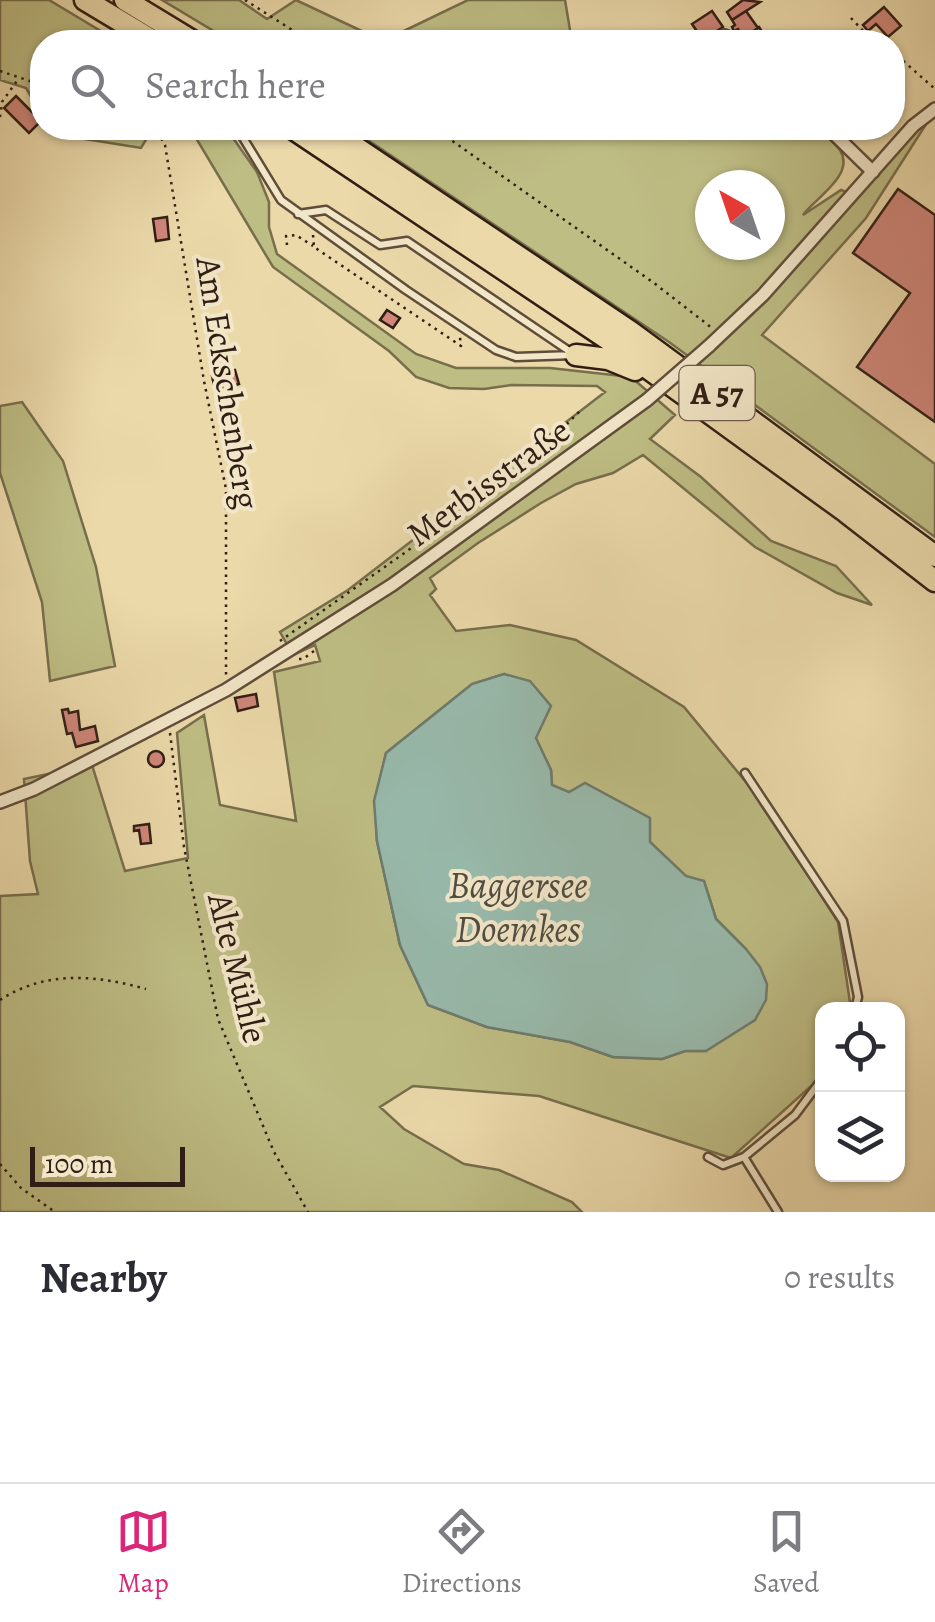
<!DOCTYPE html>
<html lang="en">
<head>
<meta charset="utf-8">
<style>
  :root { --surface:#fff; --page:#f7f7f7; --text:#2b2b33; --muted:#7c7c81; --line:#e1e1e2; --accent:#db2777 }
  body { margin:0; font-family:Alegreya,serif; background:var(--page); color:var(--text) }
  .controls { position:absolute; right:30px; bottom:30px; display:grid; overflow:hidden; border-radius:20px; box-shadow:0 2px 8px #0004 }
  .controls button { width:90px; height:90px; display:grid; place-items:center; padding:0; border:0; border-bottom:2px solid var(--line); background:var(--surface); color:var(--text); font:50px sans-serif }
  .compass { position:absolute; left:695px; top:170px; width:90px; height:90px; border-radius:50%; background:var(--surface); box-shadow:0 2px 8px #0004; rotate:320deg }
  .scale { position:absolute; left:30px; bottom:25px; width:155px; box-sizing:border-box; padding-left:10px; border:5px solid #301e14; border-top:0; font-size:28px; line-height:35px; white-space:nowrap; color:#301e14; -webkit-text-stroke:8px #f2e6c8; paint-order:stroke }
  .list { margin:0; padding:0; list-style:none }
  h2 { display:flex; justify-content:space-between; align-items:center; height:130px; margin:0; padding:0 40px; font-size:42px }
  h2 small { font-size:32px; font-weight:400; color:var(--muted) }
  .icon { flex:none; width:55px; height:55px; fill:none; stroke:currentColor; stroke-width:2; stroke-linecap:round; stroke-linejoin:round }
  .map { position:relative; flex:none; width:935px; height:1212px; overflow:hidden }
  .search { position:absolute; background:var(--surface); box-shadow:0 2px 8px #0004; left:30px; right:30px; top:30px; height:110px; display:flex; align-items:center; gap:25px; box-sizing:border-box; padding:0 35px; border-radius:40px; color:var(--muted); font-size:38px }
  .sheet { height:270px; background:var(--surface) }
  nav { display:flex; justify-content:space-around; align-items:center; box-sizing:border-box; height:140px; border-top:2px solid var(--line); background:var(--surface); font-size:28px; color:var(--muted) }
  nav a { display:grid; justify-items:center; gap:5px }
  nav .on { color:var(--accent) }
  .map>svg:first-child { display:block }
</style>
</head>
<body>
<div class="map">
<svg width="935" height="1212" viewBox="0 0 935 1212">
  <rect width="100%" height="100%" fill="#ebd9aa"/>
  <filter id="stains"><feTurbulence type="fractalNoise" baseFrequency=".002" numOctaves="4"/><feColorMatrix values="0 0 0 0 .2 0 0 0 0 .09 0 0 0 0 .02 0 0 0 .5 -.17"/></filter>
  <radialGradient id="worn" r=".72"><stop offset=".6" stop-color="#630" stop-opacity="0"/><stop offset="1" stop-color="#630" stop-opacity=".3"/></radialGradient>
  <!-- green -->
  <path fill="#bebd84" stroke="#776e4c" stroke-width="2.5" fill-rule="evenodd" d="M0 0H49L119 42H42V115L26 88 0 80Z
    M162 0H239L267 19 296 0 383 41 468 0H565L572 42H232Z
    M920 123 925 126 866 218 762 335 935 464V537L669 342 350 128H817C824 135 835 142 840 150 856 175 814 199 803 215L841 190 849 193ZM710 185H770V245H710Z
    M50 128H153L141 148 54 134Z
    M190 128H226L257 172 269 202V227L277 254 416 354 456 368H550L631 377 675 415 650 439 701 477 771 541 836 566 872 605 837 593 755 547 643 455 613 473 576 484 541 503 478 543 430 578 436 589 430 595 456 631 510 625 576 640 684 707 760 799 838 922 851 1009H822V1072L819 1079 731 1158 539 1096 413 1086 380 1107 404 1129 464 1164 499 1170 572 1202 582 1212H0V896L38 894 30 861 24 779 92 765 125 871 188 858 177 733 204 715 220 805 296 821 274 672 320 661 315 645 293 655 280 632 348 590 605 392 597 386 511 385 484 389 449 388 416 377 389 351 273 267ZM504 674 551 770 552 785 650 842 686 877 704 881 716 919 746 949 706 1051H685L662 1059 613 1057 570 1042 487 1027 428 1005 400 945 377 841 375 801 386 753 472 684Z
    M22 402 63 461 96 567 115 666 50 681 42 602 0 473V406Z"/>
  <!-- water -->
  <path fill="#98baac" stroke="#6e7c6f" stroke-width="2.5" d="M504 674 530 681 551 706 536 738 551 770 552 785 569 792 585 783 650 818V842L686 876 704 881 716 919 746 949 760 967 767 984 766 1000 755 1020 706 1051H685L662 1059 613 1057 570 1042 487 1027 428 1005 400 945 377 841 374 801 386 753 472 684Z"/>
  <!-- building -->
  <path fill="#d0867a" stroke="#301e14" stroke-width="2.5" d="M743 0 760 2 732 20 727 12Z
    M884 7 901 26 888 37 876 24 868 31 863 25Z
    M712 11 723 27 703 40 692 24Z
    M746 11 758 28 744 38 738 29 734 31 732 27 735 25 732 20Z
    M759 27 766 38 759 42H746L743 39Z
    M16 96 41 121 29 133 4 108Z
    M898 189 935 215V422L857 367 910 293 853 253Z
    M167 217 169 239 156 241 153 219Z
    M387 310 400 318 393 328 380 320Z
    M235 370 239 384 215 390 212 376Z
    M256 694 258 706 238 711 235 698Z
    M68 709 69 713 78 711 80 730 95 726 98 741 76 747 72 733 67 734 62 710Z
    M148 759a8 8 0 1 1 16 0a8 8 0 1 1-16 0Z
    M149 824 151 843 141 844 139 830 134 831V826Z"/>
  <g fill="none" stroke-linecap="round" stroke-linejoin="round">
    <!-- service casing -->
    <g stroke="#5f4d3a" stroke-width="11">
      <path id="service" d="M237 128 281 200 406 290 496 350 516 357 574 355
        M298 214 326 210 380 245 407 241 575 355
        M745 773 843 921 858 997 855 1009
        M708 1157 723 1165 744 1157
        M778 1212 744 1157 795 1115 822 1079"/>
    </g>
    <!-- minor casing -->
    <g stroke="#5f4d3a" stroke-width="16">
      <path id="minor" d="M725 36 733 42
        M828 128 873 172
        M709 346 763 295 913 126 935 109
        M0 802 34 789 226 690 392 585 647 400"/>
    </g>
    <!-- motorway casing -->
    <g stroke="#301e14" stroke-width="25">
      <path id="motorway" d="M85 0 155 42
        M125 0 194 42
        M292 128 606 338 846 512 935 581
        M327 128 631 332 935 556
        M576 355 608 359 635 370"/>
    </g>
    <!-- path -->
    <path stroke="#301e14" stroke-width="2.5" stroke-dasharray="2.5 5" stroke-linecap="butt" d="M245 0 311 42
      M851 18 866 34 881 42
      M892 51 935 89
      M0 71 42 85
      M0 117 2 102 19 78
      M142 128 159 135 165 145 204 381 226 489V678
      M434 128 654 283 712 328
      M313 235 314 247 461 346 460 337
      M287 245 286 236 296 235 313 246
      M280 641 492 491 538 453 580 411
      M299 659H303L314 651
      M170 733 184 847 218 1019 274 1152 308 1212
      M0 1000C46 970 96 975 146 989
      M0 1164 21 1188 55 1212"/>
    <!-- service -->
    <use href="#service" stroke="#f2e6c8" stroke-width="6"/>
    <!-- minor -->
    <use href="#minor" stroke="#f2e6c8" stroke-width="11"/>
    <!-- motorway -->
    <use href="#motorway" stroke="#ebd9aa" stroke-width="20"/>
    <!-- minor-bridge casing -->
    <g stroke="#5f4d3a" stroke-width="16" stroke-linecap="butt">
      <path id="minor-bridge" d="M647 400 709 346"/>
    </g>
    <!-- minor-bridge -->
    <use href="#minor-bridge" stroke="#f2e6c8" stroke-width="11"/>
  </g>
  <g text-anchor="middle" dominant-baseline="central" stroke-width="8" stroke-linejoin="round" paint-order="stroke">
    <!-- shield labels -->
    <rect fill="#f2e6c8" stroke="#6a5a4a" stroke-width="2.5" x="679.5" y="366" width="75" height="54" rx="8"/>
    <g font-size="32" font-weight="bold" fill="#301e14">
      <text x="717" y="393">A 57</text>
    </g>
    <!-- street labels -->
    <g font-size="35" fill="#301e14" stroke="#f2e6c8">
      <text transform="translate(228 383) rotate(81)">Am Eckschenberg</text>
      <text transform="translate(488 482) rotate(-36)">Merbisstraße</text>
      <text transform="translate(238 968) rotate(76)">Alte Mühle</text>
    </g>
    <!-- water labels -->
    <g font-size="38" font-style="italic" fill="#4f4d42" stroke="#f2e6c8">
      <text x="518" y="885">Baggersee<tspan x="518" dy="44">Doemkes</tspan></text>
    </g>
  </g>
  <rect width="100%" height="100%" filter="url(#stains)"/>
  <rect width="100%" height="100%" fill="url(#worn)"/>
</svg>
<div class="controls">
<button><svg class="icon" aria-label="locate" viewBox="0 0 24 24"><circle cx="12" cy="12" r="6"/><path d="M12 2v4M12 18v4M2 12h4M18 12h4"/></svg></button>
<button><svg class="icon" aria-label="layers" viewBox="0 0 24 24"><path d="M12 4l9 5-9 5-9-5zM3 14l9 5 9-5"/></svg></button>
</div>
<svg class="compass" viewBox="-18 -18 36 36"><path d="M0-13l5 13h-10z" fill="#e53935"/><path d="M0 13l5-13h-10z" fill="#7c7c81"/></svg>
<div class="scale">100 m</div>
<div class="search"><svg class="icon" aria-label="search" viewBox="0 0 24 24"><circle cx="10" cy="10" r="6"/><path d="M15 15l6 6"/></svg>Search here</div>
</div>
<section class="sheet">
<h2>Nearby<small>0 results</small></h2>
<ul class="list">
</ul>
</section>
<nav>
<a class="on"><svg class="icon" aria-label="map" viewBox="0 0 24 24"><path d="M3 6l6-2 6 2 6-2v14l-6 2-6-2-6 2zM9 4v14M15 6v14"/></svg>Map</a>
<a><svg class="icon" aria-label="directions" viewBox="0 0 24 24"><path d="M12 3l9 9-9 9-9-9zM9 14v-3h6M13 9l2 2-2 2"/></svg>Directions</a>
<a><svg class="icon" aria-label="saved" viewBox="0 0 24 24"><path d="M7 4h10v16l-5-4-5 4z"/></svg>Saved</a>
</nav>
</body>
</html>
